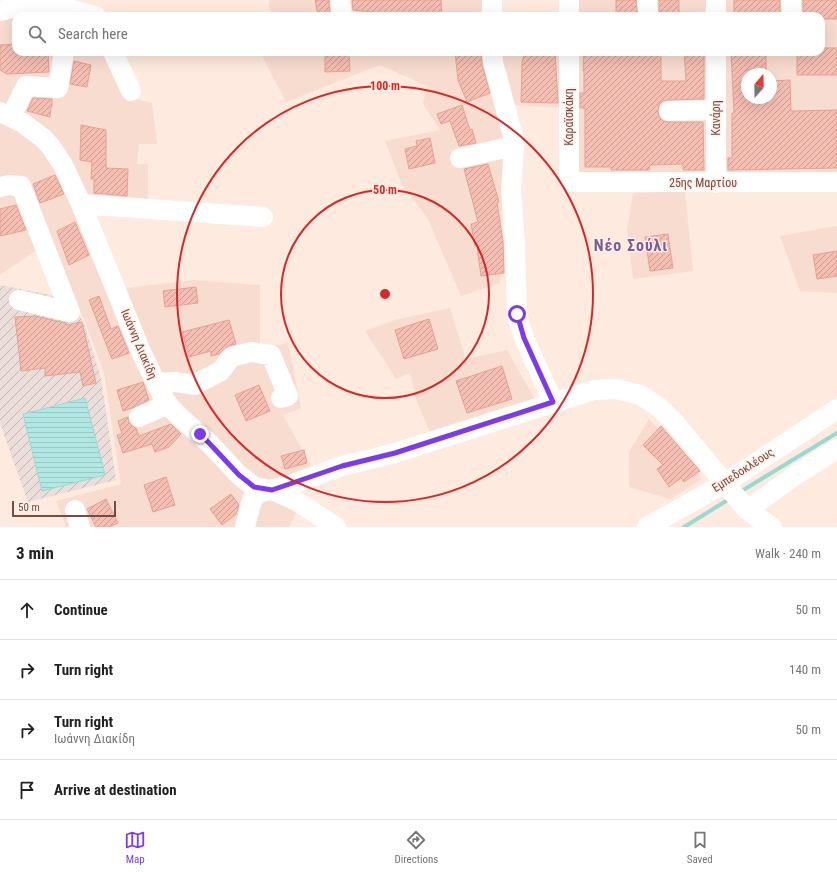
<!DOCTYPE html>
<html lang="en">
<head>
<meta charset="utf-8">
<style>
  :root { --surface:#fff; --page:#f6f6f6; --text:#222; --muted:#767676; --line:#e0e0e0; --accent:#7c3aed }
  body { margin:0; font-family:"Roboto Condensed",sans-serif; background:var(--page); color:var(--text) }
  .compass { position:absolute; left:741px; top:68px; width:36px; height:36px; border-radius:50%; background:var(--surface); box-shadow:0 4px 16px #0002; rotate:20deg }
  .scale { position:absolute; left:12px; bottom:10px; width:104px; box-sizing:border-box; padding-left:4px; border:2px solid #754b45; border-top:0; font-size:11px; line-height:14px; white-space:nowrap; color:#754b45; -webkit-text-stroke:3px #ffefe5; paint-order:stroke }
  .stop { position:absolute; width:12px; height:12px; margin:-9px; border:3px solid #7c3aed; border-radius:50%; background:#fff }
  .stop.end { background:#7c3aed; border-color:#fff; box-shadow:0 1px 4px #0008 }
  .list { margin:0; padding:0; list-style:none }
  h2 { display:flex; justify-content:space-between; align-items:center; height:52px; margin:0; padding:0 16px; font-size:17px }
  h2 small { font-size:13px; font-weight:400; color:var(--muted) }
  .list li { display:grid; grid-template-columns:26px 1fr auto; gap:12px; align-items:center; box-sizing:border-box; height:60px; padding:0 16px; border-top:1px solid var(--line) }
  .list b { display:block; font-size:15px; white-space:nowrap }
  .list p { margin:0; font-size:13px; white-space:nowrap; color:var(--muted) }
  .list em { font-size:13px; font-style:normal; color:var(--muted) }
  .icon { flex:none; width:22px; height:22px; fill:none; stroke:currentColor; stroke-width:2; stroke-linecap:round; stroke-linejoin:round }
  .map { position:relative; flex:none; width:837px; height:527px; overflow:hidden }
  .search { position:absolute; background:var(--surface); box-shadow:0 4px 16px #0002; left:12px; right:12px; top:12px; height:44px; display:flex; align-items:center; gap:10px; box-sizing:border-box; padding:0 14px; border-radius:12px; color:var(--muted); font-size:15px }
  .sheet { height:292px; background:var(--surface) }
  nav { display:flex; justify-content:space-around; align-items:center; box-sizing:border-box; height:56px; border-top:1px solid var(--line); background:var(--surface); font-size:11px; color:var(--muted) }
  nav a { display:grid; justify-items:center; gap:2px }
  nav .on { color:var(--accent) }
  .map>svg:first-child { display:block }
</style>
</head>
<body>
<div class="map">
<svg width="837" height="527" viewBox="0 0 837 527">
  <defs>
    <pattern id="industrial-furrows" width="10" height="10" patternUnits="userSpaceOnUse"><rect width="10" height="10" fill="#ebdeda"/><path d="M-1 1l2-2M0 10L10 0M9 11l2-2" fill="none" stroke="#c3b6b3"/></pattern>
    <pattern id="water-rules" width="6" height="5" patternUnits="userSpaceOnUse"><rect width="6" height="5" fill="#b1e8e3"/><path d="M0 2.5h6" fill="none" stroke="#9cc8c4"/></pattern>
    <pattern id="building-hatch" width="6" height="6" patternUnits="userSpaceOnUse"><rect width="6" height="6" fill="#f5beb3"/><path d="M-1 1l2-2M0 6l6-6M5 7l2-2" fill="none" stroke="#cb9c93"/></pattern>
  </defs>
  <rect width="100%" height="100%" fill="#feeade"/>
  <!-- residential -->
  <path fill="#f8dccf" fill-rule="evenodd" d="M269 0H485L484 16H272L269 7Z
    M576 0H837V175H579L577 52H821V16H576ZM747 74H771V98H747Z
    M26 9 75 16H16V52H109L129 98 152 103 157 144H139L137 164H148V206L92 202 79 176 0 104V16Z
    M260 52H562L564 108 494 104 502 132 505 153 502 204 500 283 461 296 428 219 401 183 385 141 440 130 423 104 427 86 380 65 286 102Z
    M0 121 15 126 59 166 109 290 194 280 260 285V349L288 343 301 408 283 415 313 469 267 485 297 512 289 527H66L56 501 121 484 104 373 85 322 60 267 23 176 0 180Z
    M685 191 693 271 633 279 627 231 633 193Z
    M21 192 41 247 0 275V196Z
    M837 226V293L800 291 780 236Z
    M450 308 466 359 507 350 537 403 432 437 417 402 410 373 396 379 365 331 395 320Z
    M649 419 702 479 670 499 629 487V452Z"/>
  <!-- industrial -->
  <path fill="url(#industrial-furrows)" d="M0 285 71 299 85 326 101 378 116 480 28 502 0 423Z"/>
  <!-- water -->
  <path fill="url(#water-rules)" stroke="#97dad5" d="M85 398 105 475 42 491 23 414Z"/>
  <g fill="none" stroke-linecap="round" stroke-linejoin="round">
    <!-- stream -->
    <path stroke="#97dad5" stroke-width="4" d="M740 492 837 433
      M684 527 731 498"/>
  </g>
  <!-- building -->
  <path fill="url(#building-hatch)" stroke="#e9a093" d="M315 0H329L330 16H318Z
    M353 0H441L442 16H423V14L379 13 353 10 352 1Z
    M616 0H636L638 16H616Z
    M659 0H679V13L659 12Z
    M734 0H780V16H734Z
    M803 0H837V19H821V16H803Z
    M16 44V52H48L49 72 7 74 0 70V45Z
    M821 48H837V75H797V52H821Z
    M325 52H349L350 71 325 72Z
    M455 52H481L482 65 490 93 467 102 458 80Z
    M525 52H555L558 103 521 102 522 62Z
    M584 52H642V55L661 54V81H686L684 52H704V99L668 100 663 101 659 105 658 111 659 117 663 121 669 122H703L704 170H683V164L650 165 649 170H611V167H585V108H580V93H584V71H583Z
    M731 52H766V70H747V98H771V81L790 80 791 111 837 110V168L728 170V158H732V113H734Z
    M74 61 91 65 87 87 70 84Z
    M33 98 52 99V107H51L50 117 27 111Z
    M462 105 470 130 472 129 476 143 459 146 450 121 441 124 437 114Z
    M81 125 106 130V168L128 169 127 196 94 193V179H91L92 162 80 160Z
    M430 138 435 163 409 169 405 149 417 146 416 141Z
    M488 164 499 202 497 203 503 241 504 273 481 276 477 246H475L471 224 478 222 464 169Z
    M55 175 64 194 40 203 33 184Z
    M16 205 26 230 0 236V209Z
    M75 222 89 255 69 265 57 231Z
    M668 234 673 268 650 271 645 237Z
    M837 251V276L817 279 813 255Z
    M196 287 198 303 165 307 163 291Z
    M99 296 111 329 118 326 129 353 112 359 89 300Z
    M35 316 66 323V325L82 322 96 383 83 386 80 372 45 376V368L21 371 15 317Z
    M429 319 438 349 404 359 395 330Z
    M229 320 236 344 228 346 219 354 211 356V351L189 357 182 332Z
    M502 366 512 399 467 413 456 381Z
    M143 382 149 400 132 408 123 411 117 390Z
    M259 385 270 411 246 421 235 395Z
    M128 417 129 422 132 426 136 428 139 436 171 424 181 434 169 447 155 452 152 444 123 453 117 435 122 434 118 421Z
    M661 426 700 471 684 482 681 478 669 487 657 469 663 465 643 445Z
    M304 450 307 463 285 469 281 456Z
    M166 477 175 505 153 512 144 485Z
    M231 494 239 505 236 514 222 525 210 509Z
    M106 499 118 523 109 527H96L87 509Z"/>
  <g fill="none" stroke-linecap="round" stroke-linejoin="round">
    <!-- minor -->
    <path stroke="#fff" stroke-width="20" d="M340 0 342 16
      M647 0 648 12
      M791 0 792 16
      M0 11 26 4 72 10 96 16
      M492 16V0
      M569 16V0
      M716 16V0
      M113 52 131 91
      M492 52 493 62 513 136 514 148 511 189 515 244 517 314 524 338 553 402
      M569 52V182H837
      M669 111 716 110
      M0 112 23 123 44 139 51 147 63 165 81 204 142 354 163 397 170 407 182 419 210 444 239 475 248 482 254 487 272 490 286 496 298 502 336 527
      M11 117 26 86 58 88 64 52
      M460 158 514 146
      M716 183V52
      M0 187 9 185 21 186 70 312 19 300
      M81 204 263 217
      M156 383 176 382 194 385 221 371 231 357 251 352 271 355 288 396 281 398
      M139 417 168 404
      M75 510 80 527
      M747 510 797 474 837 449
      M245 527 252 500 258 493 290 485 342 466 395 453 594 390 616 389 641 395 660 408 675 423 747 510 772 527
      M647 527 724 484 837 409"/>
  </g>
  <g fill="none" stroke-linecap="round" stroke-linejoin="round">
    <!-- route -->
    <path stroke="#7c3aed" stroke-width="5" d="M200 434 210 444 239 475 248 482 254 487 272 490 342 466 395 453 553 402 524 338 517 314"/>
  </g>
  <!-- distance rings -->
  <g fill="none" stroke="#d62828" stroke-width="2">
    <circle cx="385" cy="294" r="104"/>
    <circle cx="385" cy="294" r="208"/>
  </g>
  <g text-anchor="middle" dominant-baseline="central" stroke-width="3" stroke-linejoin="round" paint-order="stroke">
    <!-- street labels -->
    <g font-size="12" fill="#754b45" stroke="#ffefe5">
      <text transform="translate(569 117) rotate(-90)">Καραϊσκάκη</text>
      <text transform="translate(716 118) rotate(-90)">Κανάρη</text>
      <text x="703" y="183">25ης Μαρτίου</text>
      <text transform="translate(139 344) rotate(67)">Ιωάννη Διακίδη</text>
      <text transform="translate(743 470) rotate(-33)">Εμπεδοκλέους</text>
    </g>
    <!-- district labels -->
    <g font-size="16" font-weight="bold" letter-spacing="1" fill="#785f99" stroke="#ffefe5">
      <text x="631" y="245">Νέο Σούλι</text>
    </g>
  </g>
  <circle cx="385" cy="294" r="6" fill="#d62828" stroke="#ffefe5" stroke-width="2"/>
  <g font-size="12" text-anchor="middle" font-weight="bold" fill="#d62828" stroke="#ffefe5" stroke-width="3" stroke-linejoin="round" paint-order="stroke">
    <text x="385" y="90">100 m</text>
    <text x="385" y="194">50 m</text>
  </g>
</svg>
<svg class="compass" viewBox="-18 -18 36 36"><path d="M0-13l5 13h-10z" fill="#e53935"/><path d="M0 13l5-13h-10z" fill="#767676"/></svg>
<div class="scale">50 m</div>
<div class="stop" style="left:517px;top:314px"></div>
<div class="stop end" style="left:200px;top:434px"></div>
<div class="search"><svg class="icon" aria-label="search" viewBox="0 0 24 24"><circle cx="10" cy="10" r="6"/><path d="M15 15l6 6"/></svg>Search here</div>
</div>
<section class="sheet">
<h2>3 min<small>Walk · 240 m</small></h2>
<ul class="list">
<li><svg class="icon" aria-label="ahead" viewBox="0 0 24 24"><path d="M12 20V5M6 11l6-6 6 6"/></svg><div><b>Continue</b></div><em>50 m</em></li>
<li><svg class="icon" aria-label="right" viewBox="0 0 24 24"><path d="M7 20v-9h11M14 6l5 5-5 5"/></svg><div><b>Turn right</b></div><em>140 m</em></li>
<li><svg class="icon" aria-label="right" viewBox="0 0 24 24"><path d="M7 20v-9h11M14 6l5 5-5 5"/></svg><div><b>Turn right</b><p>Ιωάννη Διακίδη</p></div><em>50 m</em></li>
<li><svg class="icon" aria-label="arrive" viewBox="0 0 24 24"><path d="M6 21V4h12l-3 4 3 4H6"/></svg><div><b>Arrive at destination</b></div></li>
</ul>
</section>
<nav>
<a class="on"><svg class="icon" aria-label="map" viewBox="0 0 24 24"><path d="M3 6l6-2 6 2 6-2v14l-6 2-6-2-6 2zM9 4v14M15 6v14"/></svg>Map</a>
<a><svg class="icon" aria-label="directions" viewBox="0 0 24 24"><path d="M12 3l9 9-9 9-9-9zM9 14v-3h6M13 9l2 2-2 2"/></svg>Directions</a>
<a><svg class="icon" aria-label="saved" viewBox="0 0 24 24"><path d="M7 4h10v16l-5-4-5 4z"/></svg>Saved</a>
</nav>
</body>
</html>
